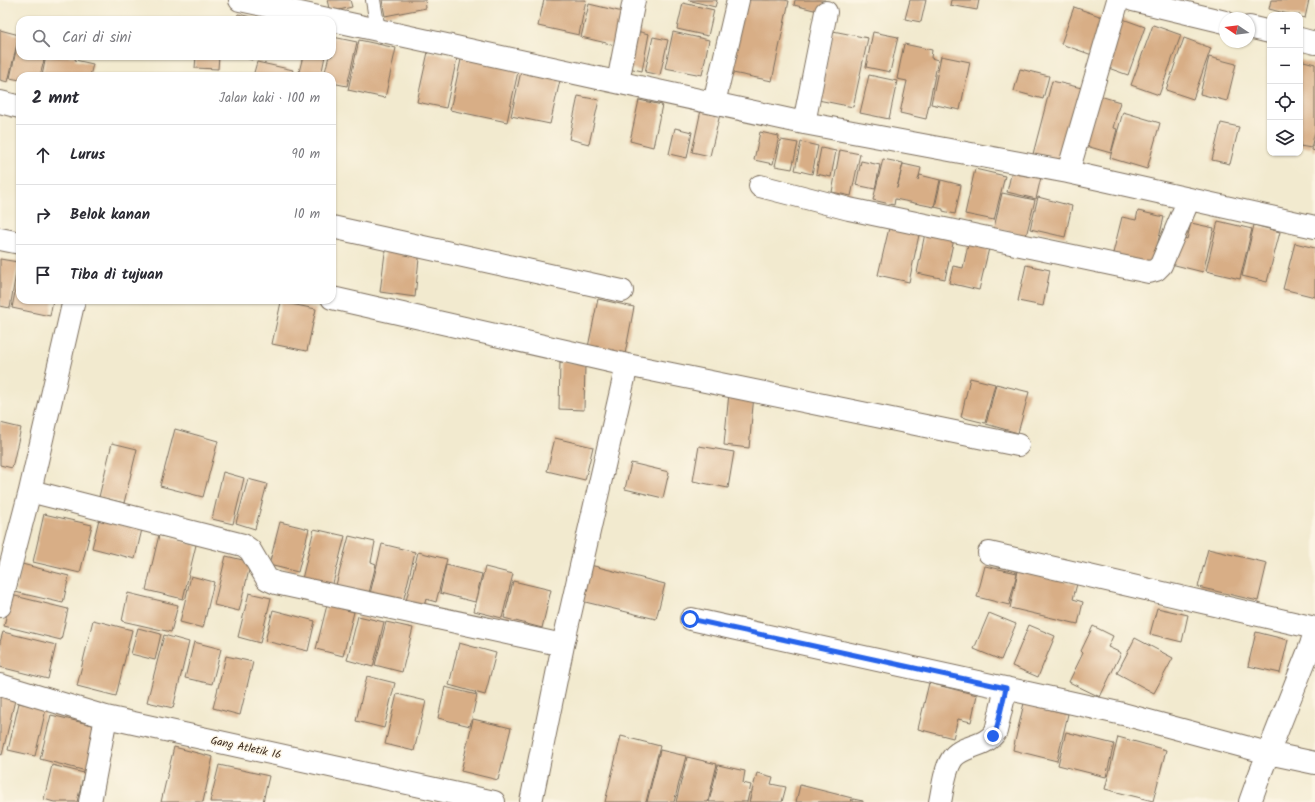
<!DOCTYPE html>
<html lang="id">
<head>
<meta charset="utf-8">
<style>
  :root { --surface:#fff; --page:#f2f2f3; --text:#2b2b33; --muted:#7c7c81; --line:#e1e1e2 }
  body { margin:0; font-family:Kalam,sans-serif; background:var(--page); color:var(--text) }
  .controls { position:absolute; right:12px; top:12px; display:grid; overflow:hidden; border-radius:8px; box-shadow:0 1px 3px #0004 }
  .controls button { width:36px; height:36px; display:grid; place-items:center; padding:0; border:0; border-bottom:1px solid var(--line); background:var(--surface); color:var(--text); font:20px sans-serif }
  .compass { position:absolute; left:1219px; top:12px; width:36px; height:36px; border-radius:50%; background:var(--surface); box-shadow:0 1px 3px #0004; rotate:283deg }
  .stop { position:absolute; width:12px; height:12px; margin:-9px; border:3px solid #2563eb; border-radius:50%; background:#fff }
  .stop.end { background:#2563eb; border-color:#fff; box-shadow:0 1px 4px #0008 }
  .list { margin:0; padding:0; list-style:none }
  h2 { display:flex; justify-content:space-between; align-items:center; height:52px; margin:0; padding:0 16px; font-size:17px }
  h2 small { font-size:13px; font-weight:400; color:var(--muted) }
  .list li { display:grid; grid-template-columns:26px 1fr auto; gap:12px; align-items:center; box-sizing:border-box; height:60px; padding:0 16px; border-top:1px solid var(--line) }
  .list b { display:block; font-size:15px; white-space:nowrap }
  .list em { font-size:13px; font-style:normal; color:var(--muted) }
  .icon { flex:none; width:22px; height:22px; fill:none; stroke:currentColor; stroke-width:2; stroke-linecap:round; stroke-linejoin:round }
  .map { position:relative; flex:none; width:1315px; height:802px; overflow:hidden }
  .search { position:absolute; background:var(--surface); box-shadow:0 1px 3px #0004; left:16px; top:16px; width:320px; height:44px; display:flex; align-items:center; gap:10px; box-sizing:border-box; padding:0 14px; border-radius:12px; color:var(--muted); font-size:15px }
  .panel { position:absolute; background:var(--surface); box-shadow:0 1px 3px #0004; left:16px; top:72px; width:320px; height:232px; border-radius:12px }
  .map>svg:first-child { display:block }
</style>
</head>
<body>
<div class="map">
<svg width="1315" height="802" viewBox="0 0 1315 802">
  <rect width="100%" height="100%" fill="#fcf5e5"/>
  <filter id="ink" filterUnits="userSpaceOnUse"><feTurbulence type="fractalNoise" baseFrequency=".025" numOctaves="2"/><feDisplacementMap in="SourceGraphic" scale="8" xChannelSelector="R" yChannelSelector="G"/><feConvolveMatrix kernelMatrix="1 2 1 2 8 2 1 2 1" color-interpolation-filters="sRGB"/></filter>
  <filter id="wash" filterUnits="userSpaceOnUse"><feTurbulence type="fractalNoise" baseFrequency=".012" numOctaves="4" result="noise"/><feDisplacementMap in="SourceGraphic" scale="16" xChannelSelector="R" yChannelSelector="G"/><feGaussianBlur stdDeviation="0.9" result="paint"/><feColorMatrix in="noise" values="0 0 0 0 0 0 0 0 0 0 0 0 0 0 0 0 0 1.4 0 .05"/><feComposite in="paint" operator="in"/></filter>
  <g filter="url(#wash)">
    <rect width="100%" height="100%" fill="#f2eacf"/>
    <g id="blocks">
      <!-- building -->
      <path fill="#d8ae86" d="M327 0H350L352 7 330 12Z
        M382 0H425L426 8 385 16Z
        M544 0H586L579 35 538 26Z
        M688 0H717L715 7Z
        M744 0H784L789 1 772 81 728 72Z
        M795 0H825L822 12 794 5Z
        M910 0H926L921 22 905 19Z
        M951 0H979L977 10 950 5Z
        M1271 0H1309L1305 18 1300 17V15H1292L1269 9Z
        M683 3 714 10 708 36 677 29Z
        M589 4 627 13 619 46 581 37Z
        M1074 7 1108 19 1095 56 1061 44Z
        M238 14 260 19V20H236Z
        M1120 18 1145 27 1128 75 1103 66Z
        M1153 25 1181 35 1159 95 1131 85Z
        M0 30 19 35 8 82 0 80Z
        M632 30 649 34 642 71 624 67Z
        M833 31 868 38 853 107 818 100Z
        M673 32 709 40 702 75 665 68Z
        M873 32 898 37 890 72 866 67Z
        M333 37 357 42 347 86 332 83V76H324L329 56H332Z
        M653 37 668 40 660 75 645 72Z
        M1184 38 1211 48 1193 99 1166 90Z
        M359 40 396 48 385 98 348 90Z
        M18 42 20 43V56H45L40 76H20V80L10 78Z
        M904 44 932 50 931 58 938 60 926 119 900 113 907 81 897 79Z
        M428 52 457 58 446 108 417 102Z
        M462 55 519 67 507 122 450 110Z
        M46 56H76L75 60 93 64 90 76H42Z
        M196 56H219L218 69 195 68Z
        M239 56H252V60Z
        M303 56H325L321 76 299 72Z
        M941 56 970 62 960 110 931 104Z
        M1209 57 1236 64 1227 101 1200 94Z
        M1300 60 1315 64V131L1311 148 1300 146Z
        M257 62 293 70 291 76H253Z
        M522 67 561 76 550 124 511 116Z
        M1020 69 1049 76 1043 99 1014 91Z
        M869 75 897 81 889 119 860 113Z
        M1052 81 1086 89 1067 163 1033 154Z
        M1093 94 1120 102 1113 128 1117 129 1111 153 1079 144Z
        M578 96 599 100 589 144 569 139Z
        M639 100 662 105 653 147 630 141Z
        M701 110 720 114 710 156 692 152Z
        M1123 112 1160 123 1147 169 1110 158Z
        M1221 123 1239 127 1230 164 1212 160Z
        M675 128 692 132 687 158 669 154Z
        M760 132 779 136 773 164 754 160Z
        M781 140 798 143 792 169 775 166Z
        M1314 141H1315V151L1312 150Z
        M801 142 818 146 812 174 795 170Z
        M821 148 836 151 831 177 816 174Z
        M840 150 860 154 851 196 832 192Z
        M883 159 903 163 897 188 903 164 921 168 918 180 920 175 940 180 934 207 895 199 894 205 873 200Z
        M861 161 880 165 875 189 856 185Z
        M975 169 1005 176 994 220 965 214Z
        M1012 170 1041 177 1036 199 1007 192Z
        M941 180 961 185 955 214 943 211V209L935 207Z
        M1002 193 1035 200 1026 236 994 228Z
        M1038 197 1072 206 1065 237 1030 229Z
        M1138 211 1164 217 1152 267 1112 257 1122 217 1136 220Z
        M1218 221 1252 229 1240 279 1206 271Z
        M1191 223 1214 228 1203 272 1171 264 1178 236 1187 239Z
        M1254 225 1280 232 1267 282 1242 276Z
        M889 228 919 235 909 282 878 275Z
        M925 233 954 239 945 279 917 273Z
        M969 240 990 244 979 290 949 283 953 266 963 268Z
        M1295 243 1315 248V297L1283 289Z
        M386 245 420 249 415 297 380 292Z
        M0 259 18 262 10 308 0 306Z
        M1026 265 1050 270 1043 306 1018 301Z
        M19 271 20 300H53L50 316 12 308Z
        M598 299 634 307 625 354 588 347Z
        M281 302 316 309 307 351 272 344Z
        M560 362 585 363 584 410 559 409Z
        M970 378 995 384 985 423 961 417Z
        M996 384 1029 392 1018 433 986 424Z
        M729 393 754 395 749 448 724 445Z
        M0 423 21 428 12 468 0 465Z
        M175 429 218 441 203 497 160 486Z
        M555 438 593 447 585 480 547 471Z
        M112 443 137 449 124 503 99 497Z
        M699 446 734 452 728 488 693 481Z
        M631 463 669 472 663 498 625 489Z
        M223 472 244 478 233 524 212 519Z
        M248 479 267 484 255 529 236 523Z
        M44 514 92 525 80 573 33 562Z
        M99 519 142 529 135 559 92 548Z
        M280 522 309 529 298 572 269 565Z
        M314 529 345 536 332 587 302 579Z
        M159 535 196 545 183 599 146 590Z
        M349 536 375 542 371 562 376 564 369 593 336 585Z
        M382 544 415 552 403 602 370 594Z
        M1208 549 1267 563 1258 601 1198 587Z
        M418 552 447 559 436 602 426 599 424 606 406 601Z
        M226 556 251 562 239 611 214 605Z
        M22 564 69 576 63 603 15 592Z
        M446 565 482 574 475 602 440 593Z
        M590 565 665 584 656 619 581 601Z
        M985 566 1017 573 1009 605 977 597Z
        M485 567 513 574 502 618 474 611Z
        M1018 571 1077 584 1073 599 1083 602 1078 624 1010 608Z
        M191 576 214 582 203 628 180 622Z
        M513 581 551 590 542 628 504 618Z
        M128 593 178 605 171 632 122 621Z
        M249 593 271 598 260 643 238 637Z
        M11 595 68 609 61 640 4 626Z
        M327 605 354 612 343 656 316 649Z
        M1157 608 1188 615 1182 642 1150 634Z
        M273 610 315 621 308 651 265 641Z
        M989 613 1016 624 1001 660 974 649Z
        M358 616 384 622 373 667 347 660Z
        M93 620 132 630 116 696 77 686Z
        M386 622 413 628 402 672 375 665Z
        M1029 625 1055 636 1038 677 1012 666Z
        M1093 626 1113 636 1108 647 1121 653 1100 697 1069 682 1083 653 1081 651Z
        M138 628 161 634 155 660 131 654Z
        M3 632 56 645 48 679 0 667V642Z
        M1256 632 1288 640 1280 673 1248 666Z
        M164 635 189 642 173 708 147 702Z
        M1135 638 1173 658 1154 693 1117 673Z
        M194 642 221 649 212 684 185 678Z
        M459 643 496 653 485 695 449 685Z
        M226 656 253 662 240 715 213 708Z
        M367 676 395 683 384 728 356 721Z
        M929 683 977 695 971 722 958 719 953 738 918 729Z
        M445 687 477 695 470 726 438 718Z
        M397 694 426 701 414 751 385 744Z
        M0 696 15 700 2 755 0 754Z
        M19 703 46 709 35 756 8 750Z
        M1024 703 1068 714 1057 761 1013 750Z
        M51 715 105 728 94 773 40 759Z
        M473 719 511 728 498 780 461 771Z
        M1066 732 1114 744 1106 777 1058 765Z
        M621 736 660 746 646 802H605Z
        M1118 737 1166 750 1153 801 1105 789Z
        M174 747 213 757 203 802H161Z
        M660 750 686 756 674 802H647Z
        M687 757 717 764 708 802H676Z
        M52 765 84 773 77 802H54L44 799Z
        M219 765 269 776 263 802H210Z
        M718 765 745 771 743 783 751 785 747 802H709Z
        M757 773 773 777 771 784 786 787 782 802H749Z
        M800 785 852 798 851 802H796Z
        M853 799 863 801V802H853Z"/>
    </g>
  </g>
  <g filter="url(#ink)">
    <use href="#blocks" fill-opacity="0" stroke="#7b6d5c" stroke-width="1"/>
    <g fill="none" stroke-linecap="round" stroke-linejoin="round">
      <!-- service casing -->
      <g stroke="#7b6d5c" stroke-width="16">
        <path id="service" d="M373 0 378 30"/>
      </g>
      <!-- minor casing -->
      <g stroke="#7b6d5c" stroke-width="24">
        <path id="minor" d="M240 0 332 20
          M1133 0 1225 22
          M332 20 804 123 1068 172 1315 227
          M1249 27 1270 32
          M1300 39 1315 43
          M618 82 634 0
          M0 102 20 107
          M714 103 738 0
          M804 123 826 12
          M1068 172 1118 0
          M760 186 849 209 1149 272 1156 270 1161 265 1189 199
          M332 227 622 291
          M0 239 20 243
          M332 298 627 365 1018 445
          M30 491 74 300
          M989 553 1315 628
          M0 606 30 491 243 545 250 550 267 579 276 583 563 645
          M691 619 1123 714 1268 753 1315 763
          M0 685 106 717 494 802
          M90 802 106 717
          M531 802 563 645 627 365
          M940 802C943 789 944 771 952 759 962 744 985 749 996 731L1006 688
          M1250 802 1260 774 1311 645 1315 631"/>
      </g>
      <!-- service -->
      <use href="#service" stroke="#fff" stroke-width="14"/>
      <!-- minor -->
      <use href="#minor" stroke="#fff" stroke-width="22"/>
    </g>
  </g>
  <g fill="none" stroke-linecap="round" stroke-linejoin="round" filter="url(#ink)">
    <!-- route -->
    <path stroke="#2563eb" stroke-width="5" d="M690 619 1006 688 996 731 993 736"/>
  </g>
  <g text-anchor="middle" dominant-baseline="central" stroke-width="3" stroke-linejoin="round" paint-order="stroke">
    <!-- street labels -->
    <g font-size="11" fill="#3b2a1e" stroke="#fcf5e5">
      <text transform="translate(246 748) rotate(12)">Gang Atletik 16</text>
    </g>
  </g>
</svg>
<div class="controls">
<button>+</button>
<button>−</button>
<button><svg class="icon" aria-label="locate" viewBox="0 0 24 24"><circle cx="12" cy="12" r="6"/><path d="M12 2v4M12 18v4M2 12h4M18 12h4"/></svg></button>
<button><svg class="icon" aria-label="layers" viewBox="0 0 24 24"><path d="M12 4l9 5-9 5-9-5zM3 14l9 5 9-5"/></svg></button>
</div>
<svg class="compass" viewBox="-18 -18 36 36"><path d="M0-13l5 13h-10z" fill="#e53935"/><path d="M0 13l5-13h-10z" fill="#7c7c81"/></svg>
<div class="stop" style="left:690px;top:619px"></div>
<div class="stop end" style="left:993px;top:736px"></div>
<div class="search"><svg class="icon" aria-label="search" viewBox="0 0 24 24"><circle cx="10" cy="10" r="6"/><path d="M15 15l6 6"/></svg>Cari di sini</div>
<section class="panel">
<h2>2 mnt<small>Jalan kaki · 100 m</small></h2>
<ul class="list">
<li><svg class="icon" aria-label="ahead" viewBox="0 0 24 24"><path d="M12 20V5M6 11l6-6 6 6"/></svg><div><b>Lurus</b></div><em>90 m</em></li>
<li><svg class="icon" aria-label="right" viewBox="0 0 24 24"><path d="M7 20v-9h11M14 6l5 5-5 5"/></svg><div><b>Belok kanan</b></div><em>10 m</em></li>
<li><svg class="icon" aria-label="arrive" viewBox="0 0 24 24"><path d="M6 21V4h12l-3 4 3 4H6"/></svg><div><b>Tiba di tujuan</b></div></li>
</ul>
</section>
</div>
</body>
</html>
